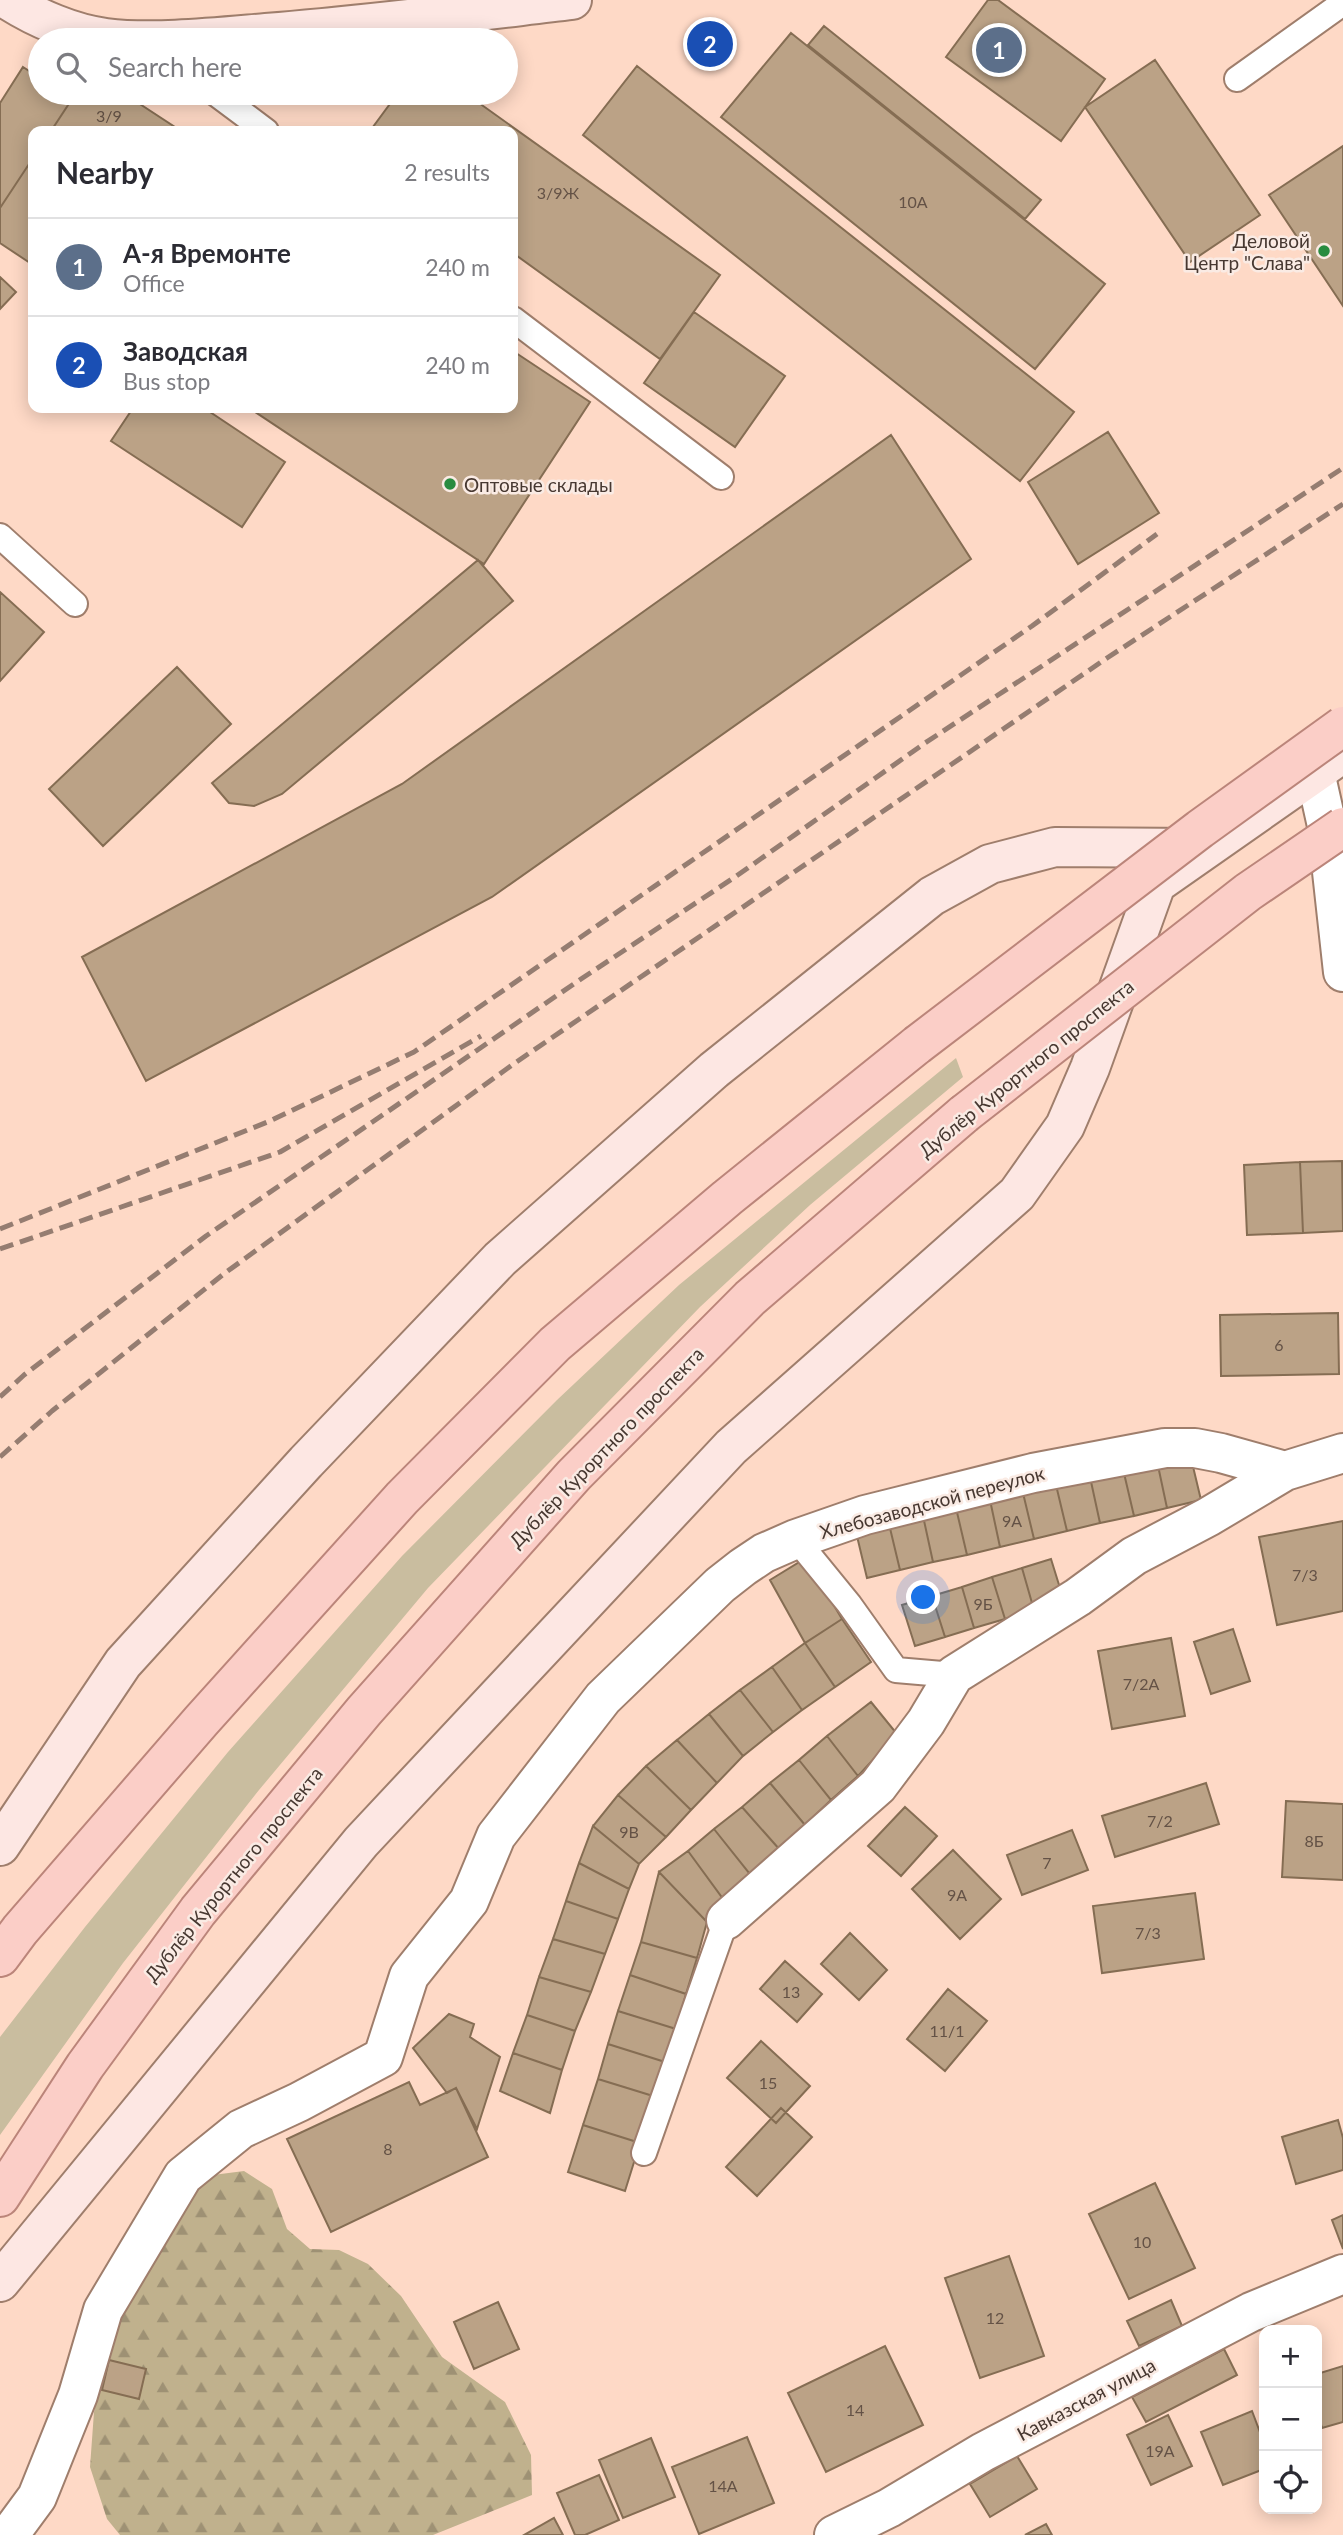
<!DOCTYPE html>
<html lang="en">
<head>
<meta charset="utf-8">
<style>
  :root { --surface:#fff; --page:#f7f7f7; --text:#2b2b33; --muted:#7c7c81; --line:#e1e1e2; --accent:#298c40 }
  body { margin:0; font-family:Lato,sans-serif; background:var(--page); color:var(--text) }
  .controls { position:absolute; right:21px; bottom:21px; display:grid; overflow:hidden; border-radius:14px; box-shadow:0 4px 18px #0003 }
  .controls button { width:63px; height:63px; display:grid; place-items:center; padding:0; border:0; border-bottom:2px solid var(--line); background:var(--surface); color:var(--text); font:35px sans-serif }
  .you { position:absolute; left:924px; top:1598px; width:24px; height:24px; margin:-18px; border:5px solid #fff; border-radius:50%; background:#1a73e8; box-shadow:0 0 0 10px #1a73e833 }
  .badge { display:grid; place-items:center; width:46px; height:46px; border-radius:50%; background:var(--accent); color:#fff; font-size:23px; font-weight:700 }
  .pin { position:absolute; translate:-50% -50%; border:4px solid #fff; box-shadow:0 2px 7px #0006 }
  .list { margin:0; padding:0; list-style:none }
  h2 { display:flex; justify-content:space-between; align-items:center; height:91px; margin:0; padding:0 28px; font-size:30px }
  h2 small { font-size:23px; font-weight:400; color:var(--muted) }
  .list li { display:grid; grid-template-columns:46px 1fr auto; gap:21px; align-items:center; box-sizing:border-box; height:98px; padding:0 28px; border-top:2px solid var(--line) }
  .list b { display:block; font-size:26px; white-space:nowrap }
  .list p { margin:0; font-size:23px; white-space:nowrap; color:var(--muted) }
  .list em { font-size:23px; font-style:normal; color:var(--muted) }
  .icon { flex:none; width:38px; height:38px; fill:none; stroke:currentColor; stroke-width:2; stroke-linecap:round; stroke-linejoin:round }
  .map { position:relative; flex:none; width:1343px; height:2535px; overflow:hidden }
  .search { position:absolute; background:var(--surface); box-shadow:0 4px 18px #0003; left:28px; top:28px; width:490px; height:77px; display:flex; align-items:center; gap:18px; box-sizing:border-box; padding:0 24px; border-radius:38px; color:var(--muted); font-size:26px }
  .panel { position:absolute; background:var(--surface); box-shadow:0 4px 18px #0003; left:28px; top:126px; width:490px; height:287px; border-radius:14px }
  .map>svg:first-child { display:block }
</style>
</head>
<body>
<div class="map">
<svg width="1343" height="2535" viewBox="0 0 1343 2535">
  <defs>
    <pattern id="forest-firs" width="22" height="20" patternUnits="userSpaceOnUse" patternTransform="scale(1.75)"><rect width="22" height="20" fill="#c0b18d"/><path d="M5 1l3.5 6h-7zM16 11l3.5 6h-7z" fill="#9e9174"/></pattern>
  </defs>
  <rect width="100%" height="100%" fill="#fed9c6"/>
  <!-- grass -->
  <path fill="#c9bd9f" d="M956 1058 963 1077 810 1205 700 1307 428 1588 259 1790 123 1963 0 2135V2037L85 1927 228 1752 402 1556 557 1400 679 1285Z"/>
  <!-- forest -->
  <path fill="url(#forest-firs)" d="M244 2171 272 2189 287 2229 310 2249 339 2250 368 2264 401 2296 442 2357 505 2402 531 2455 532 2495 433 2535H120L107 2519 90 2467 94 2412 116 2321 181 2204 213 2175Z"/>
  <!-- building -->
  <path fill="#bba286" stroke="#856d53" stroke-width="2" d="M988 0H998L1105 79 1061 141 946 57Z
    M824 26 1041 200 1025 219 808 45Z
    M791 33 1105 284 1035 369 721 117Z
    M1155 60 1260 215 1190 262 1085 107Z
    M637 66 1074 412 1020 481 583 135Z
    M23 67 40 78V93H63L72 99 51 131H33V158L0 208V103Z
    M76 93H123L181 131H51Z
    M398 93H465L720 275 660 359 513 253V131H370Z
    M1343 146V306L1269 195Z
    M33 158V265L0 243V208Z
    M0 277 16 292 0 309Z
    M694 312 785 376 735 447 644 383Z
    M513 351 590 402 484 564 249 408H513Z
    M133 408H204L285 462 242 527 111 441Z
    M1108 432 1159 513 1078 564 1028 482Z
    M891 435 971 559 492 897 146 1081 82 957 402 784Z
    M478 560 513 601 282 794 254 806 229 803 212 783Z
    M0 592 44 632 0 681Z
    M177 667 231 724 103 846 49 789Z
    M1342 1161 1343 1231 1303 1233 1300 1162Z
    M1300 1162 1303 1233 1247 1235 1244 1165Z
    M1338 1313 1339 1374 1221 1376 1220 1315Z
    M1190 1454 1201 1500 1167 1508 1157 1461Z
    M1157 1461 1167 1508 1134 1516 1123 1469Z
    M1123 1469 1134 1516 1100 1523 1090 1477Z
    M1090 1477 1100 1523 1067 1531 1056 1485Z
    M1056 1485 1067 1531 1034 1539 1023 1493Z
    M1023 1493 1034 1539 1000 1547 990 1500Z
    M990 1500 1000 1547 967 1555 956 1508Z
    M956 1508 967 1555 933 1562 923 1516Z
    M923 1516 933 1562 900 1570 889 1524Z
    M1343 1521V1611L1277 1625 1259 1537Z
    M889 1524 900 1570 867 1578 856 1532Z
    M806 1558 842 1619 805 1643 770 1580Z
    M1051 1559 1064 1601 1034 1610 1022 1568Z
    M1022 1568 1034 1610 1005 1619 992 1577Z
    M992 1577 1005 1619 974 1628 962 1587Z
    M962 1587 974 1628 945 1637 932 1596Z
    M932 1596 945 1637 915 1646 902 1605Z
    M842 1619 871 1662 835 1687 805 1643Z
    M1233 1629 1250 1681 1211 1694 1194 1642Z
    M1171 1638 1185 1716 1112 1729 1098 1651Z
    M805 1643 835 1687 802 1710 772 1667Z
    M772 1667 802 1710 773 1732 740 1690Z
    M740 1690 773 1732 743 1756 709 1714Z
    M871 1702 897 1734 858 1776 827 1736Z
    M709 1714 743 1756 717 1783 677 1740Z
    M827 1736 858 1776 831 1800 799 1760Z
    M677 1740 717 1783 691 1810 646 1766Z
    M799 1760 831 1800 805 1825 770 1783Z
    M646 1766 691 1810 666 1837 618 1795Z
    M770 1783 805 1825 780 1850 742 1807Z
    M1206 1783 1219 1824 1115 1857 1102 1816Z
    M618 1795 666 1837 639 1864 593 1826Z
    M1286 1801 1343 1804V1880L1282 1877Z
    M742 1807 780 1850 753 1878 714 1829Z
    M905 1807 937 1836 901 1876 868 1846Z
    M593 1826 639 1864 629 1889 579 1863Z
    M714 1829 753 1878 726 1903 688 1851Z
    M1072 1830 1088 1870 1022 1895 1007 1855Z
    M953 1850 1001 1899 960 1939 912 1889Z
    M688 1851 726 1903 707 1922 659 1872Z
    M579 1863 629 1889 618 1919 566 1901Z
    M659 1872 707 1922 697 1958 641 1942Z
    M1195 1893 1204 1959 1102 1973 1093 1906Z
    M566 1901 618 1919 605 1954 553 1939Z
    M850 1933 887 1970 859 2000 821 1964Z
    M553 1939 605 1954 591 1992 539 1977Z
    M641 1942 697 1958 686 1994 630 1975Z
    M785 1961 822 1994 797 2022 760 1989Z
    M630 1975 686 1994 676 2029 618 2011Z
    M539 1977 591 1992 575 2031 527 2015Z
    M948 1989 987 2021 945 2071 907 2039Z
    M618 2011 676 2029 665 2062 608 2044Z
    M449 2014 474 2024 470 2037 500 2057 477 2129 456 2088 447 2093 413 2048Z
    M527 2015 575 2031 562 2070 513 2053Z
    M761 2041 810 2086 776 2123 727 2078Z
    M608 2044 665 2062 653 2096 598 2079Z
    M513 2053 562 2070 550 2113 500 2091Z
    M598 2079 653 2096 640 2143 583 2125Z
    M409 2082 420 2105 456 2088 488 2157 331 2232 287 2139Z
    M781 2108 812 2137 757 2196 726 2167Z
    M1338 2120 1343 2138V2170L1296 2184 1282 2137Z
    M583 2125 640 2143 625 2191 568 2172Z
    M1155 2183 1195 2268 1129 2299 1089 2214Z
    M1343 2215V2249L1332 2220Z
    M1009 2256 1044 2356 980 2378 945 2278Z
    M1171 2300 1182 2326 1139 2346 1127 2321Z
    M498 2302 519 2349 474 2369 454 2322Z
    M885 2346 923 2425 826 2472 788 2393Z
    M1224 2349 1237 2375 1146 2422 1132 2397Z
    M109 2360 146 2369 139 2399 102 2390Z
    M1343 2366V2422L1322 2428 1317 2410V2374Z
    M1252 2411 1264 2443V2469L1223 2485 1201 2432Z
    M1168 2415 1192 2466 1151 2485 1127 2435Z
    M747 2437 774 2503 699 2534 672 2467Z
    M651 2438 675 2497 623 2518 599 2460Z
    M1017 2456 1037 2489 990 2517 970 2484Z
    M599 2475 619 2520 585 2535H575L557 2493Z
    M554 2518 563 2535H524Z
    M1046 2524 1052 2535H1025Z"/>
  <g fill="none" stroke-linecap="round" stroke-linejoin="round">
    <!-- service casing -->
    <g stroke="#9f7e6c" stroke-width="28">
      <path id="service" d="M1237 79 1343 3
        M215 93 266 131
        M513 319 721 477
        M0 536 75 604
        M796 1539 849 1604 896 1670 954 1675
        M644 2153 726 1920"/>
    </g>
    <!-- minor casing -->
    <g stroke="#9f7e6c" stroke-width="42">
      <path id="minor" d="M1315 772 1327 826 1343 972
        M726 1920 878 1786 926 1722 954 1675 1078 1597 1134 1556 1208 1517 1285 1471 1343 1453
        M9 2535 37 2497 78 2395 103 2310 183 2176 241 2129 299 2102 383 2057 409 1976 469 1901 496 1836 603 1698 720 1585 743 1567 764 1553 796 1539 865 1515 1033 1473 1165 1448H1195L1221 1453 1285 1471
        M834 2535 889 2508 983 2452 1251 2312 1343 2274"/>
    </g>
    <!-- secondary casing -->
    <g stroke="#9f7e6c" stroke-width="42">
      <path id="secondary" d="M8 0C36 18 73 34 106 38 153 44 218 37 266 33 368 25 470 12 572 0
        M0 1846 123 1663 306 1462 500 1259 714 1070 932 896 990 864 1055 847 1197 848
        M0 2282 361 1842 731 1447 1017 1194 1065 1126 1090 1068 1156 884 1343 753"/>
    </g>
    <!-- primary casing -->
    <g stroke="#bb857a" stroke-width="42">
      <path id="primary" d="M0 1957 20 1930 201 1721 402 1498 555 1344 727 1198 917 1045
        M0 2197 85 2066 198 1911 364 1711 574 1475 750 1298 964 1114"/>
    </g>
    <!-- service -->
    <use href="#service" stroke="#fff" stroke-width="24"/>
    <!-- minor -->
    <use href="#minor" stroke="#fff" stroke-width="38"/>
    <!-- secondary -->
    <use href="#secondary" stroke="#fde7e3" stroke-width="38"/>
    <!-- primary -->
    <use href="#primary" stroke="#fbcec7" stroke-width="38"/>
    <!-- rail -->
    <path stroke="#957d71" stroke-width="5" stroke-dasharray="14 7" stroke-linecap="butt" d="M0 1229 270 1121 414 1052 1032 626 1157 534
      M0 1249 280 1152 481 1036
      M0 1397 24 1375 206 1236 581 979 735 877 925 743 1343 468
      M0 1457 52 1411 225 1273 512 1065 1107 658 1343 504"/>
    <!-- primary-bridge casing -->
    <g stroke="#bb857a" stroke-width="42" stroke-linecap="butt">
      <path id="primary-bridge" d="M917 1045 1200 829 1343 726
        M964 1114 1248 892 1343 827"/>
    </g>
    <!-- primary-bridge -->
    <use href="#primary-bridge" stroke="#fbcec7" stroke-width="38"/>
  </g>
  <!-- markers -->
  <g fill="#298c40" stroke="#faebe4" stroke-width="2.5">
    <circle cx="1324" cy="251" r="7"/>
    <circle cx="450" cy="484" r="7"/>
  </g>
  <g text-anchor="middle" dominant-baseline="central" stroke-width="5" stroke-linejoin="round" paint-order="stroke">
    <!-- number labels -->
    <g font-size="16" fill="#645246">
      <text x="109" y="115">3/9</text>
      <text x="558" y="192">3/9Ж</text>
      <text x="913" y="201">10А</text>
      <text x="1279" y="1344">6</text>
      <text x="1012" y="1520">9А</text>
      <text x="1305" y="1574">7/3</text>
      <text x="983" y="1603">9Б</text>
      <text x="1141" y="1683">7/2А</text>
      <text x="1160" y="1820">7/2</text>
      <text x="629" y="1831">9В</text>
      <text x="1314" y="1840">8Б</text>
      <text x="1047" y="1862">7</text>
      <text x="957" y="1894">9А</text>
      <text x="1148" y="1932">7/3</text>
      <text x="791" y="1991">13</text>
      <text x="947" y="2030">11/1</text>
      <text x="768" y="2082">15</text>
      <text x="388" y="2148">8</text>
      <text x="1142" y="2241">10</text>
      <text x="995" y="2317">12</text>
      <text x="855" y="2409">14</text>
      <text x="1160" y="2450">19А</text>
      <text x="723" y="2485">14А</text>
    </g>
    <!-- poi labels -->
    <g font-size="19" fill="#473831" stroke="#faebe4" text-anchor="end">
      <text x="1310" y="240">Деловой<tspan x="1310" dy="22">Центр "Слава"</tspan></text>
      <text x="464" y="484" text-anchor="start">Оптовые склады</text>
    </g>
    <!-- street labels -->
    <g font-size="19" fill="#473831" stroke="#faebe4">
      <text transform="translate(1026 1068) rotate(-39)">Дублёр Курортного проспекта</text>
      <text transform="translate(606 1447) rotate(-46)">Дублёр Курортного проспекта</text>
      <text transform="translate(932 1502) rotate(-15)">Хлебозаводской переулок</text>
      <text transform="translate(233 1874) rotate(-51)">Дублёр Курортного проспекта</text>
      <text transform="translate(1086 2399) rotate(-28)">Кавказская улица</text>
    </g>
  </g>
</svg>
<div class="controls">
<button>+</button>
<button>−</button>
<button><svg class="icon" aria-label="locate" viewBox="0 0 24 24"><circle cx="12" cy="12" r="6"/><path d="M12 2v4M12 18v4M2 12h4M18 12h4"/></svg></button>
</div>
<div class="you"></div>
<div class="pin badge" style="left:999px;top:50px;background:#5c6f8a">1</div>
<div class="pin badge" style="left:710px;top:44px;background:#1a4fb4">2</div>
<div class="search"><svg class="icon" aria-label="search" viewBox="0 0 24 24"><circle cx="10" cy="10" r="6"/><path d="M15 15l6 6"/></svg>Search here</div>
<section class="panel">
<h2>Nearby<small>2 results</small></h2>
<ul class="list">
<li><span class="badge" style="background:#5c6f8a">1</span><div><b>А-я Времонте</b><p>Office</p></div><em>240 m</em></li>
<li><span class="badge" style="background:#1a4fb4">2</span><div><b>Заводская</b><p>Bus stop</p></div><em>240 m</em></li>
</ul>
</section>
</div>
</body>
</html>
